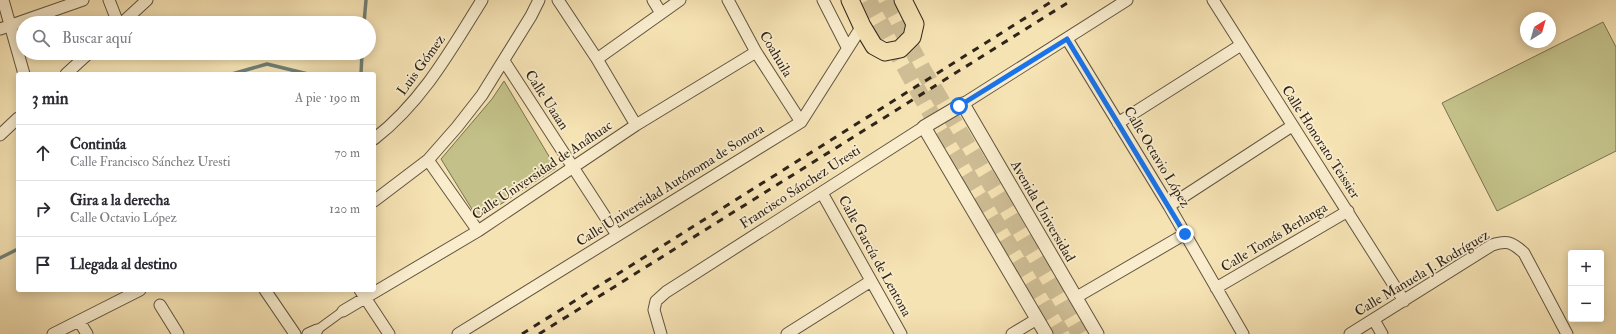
<!DOCTYPE html>
<html lang="es">
<head>
<meta charset="utf-8">
<style>
  :root { --surface:#fff; --page:#f7f7f7; --text:#2b2b33; --muted:#7c7c81; --line:#e1e1e2 }
  body { margin:0; font-family:"IM FELL Double Pica",serif; background:var(--page); color:var(--text) }
  .controls { position:absolute; right:12px; bottom:12px; display:grid; overflow:hidden; border-radius:4px; box-shadow:0 2px 10px #0003 }
  .controls button { width:36px; height:36px; display:grid; place-items:center; padding:0; border:0; border-bottom:1px solid var(--line); background:var(--surface); color:var(--text); font:20px sans-serif }
  .compass { position:absolute; left:1520px; top:12px; width:36px; height:36px; border-radius:50%; background:var(--surface); box-shadow:0 2px 10px #0003; rotate:37deg }
  .stop { position:absolute; width:12px; height:12px; margin:-9px; border:3px solid #1a73e8; border-radius:50%; background:#fff }
  .stop.end { background:#1a73e8; border-color:#fff; box-shadow:0 1px 4px #0008 }
  .list { margin:0; padding:0; list-style:none }
  h2 { display:flex; justify-content:space-between; align-items:center; height:52px; margin:0; padding:0 16px; font-size:17px }
  h2 small { font-size:13px; font-weight:400; color:var(--muted) }
  .list li { display:grid; grid-template-columns:26px 1fr auto; gap:12px; align-items:center; box-sizing:border-box; height:56px; padding:0 16px; border-top:1px solid var(--line) }
  .list b { display:block; font-size:15px; white-space:nowrap }
  .list p { margin:0; font-size:13px; white-space:nowrap; color:var(--muted) }
  .list em { font-size:13px; font-style:normal; color:var(--muted) }
  .icon { flex:none; width:22px; height:22px; fill:none; stroke:currentColor; stroke-width:2; stroke-linecap:round; stroke-linejoin:round }
  .map { position:relative; flex:none; width:1616px; height:334px; overflow:hidden }
  .search { position:absolute; background:var(--surface); box-shadow:0 2px 10px #0003; left:16px; top:16px; width:360px; height:44px; display:flex; align-items:center; gap:10px; box-sizing:border-box; padding:0 14px; border-radius:22px; color:var(--muted); font-size:15px }
  .panel { position:absolute; background:var(--surface); box-shadow:0 2px 10px #0003; left:16px; top:72px; width:360px; height:220px; border-radius:4px }
  .map>svg:first-child { display:block }
</style>
</head>
<body>
<div class="map">
<svg width="1616" height="334" viewBox="0 0 1616 334">
  <rect width="100%" height="100%" fill="#f6e3b4"/>
  <filter id="stains"><feTurbulence type="fractalNoise" baseFrequency=".005" numOctaves="4"/><feColorMatrix values="0 0 0 0 .2 0 0 0 0 .09 0 0 0 0 .02 0 0 0 .5 -.17"/></filter>
  <radialGradient id="worn" r=".72"><stop offset=".6" stop-color="#630" stop-opacity="0"/><stop offset="1" stop-color="#630" stop-opacity=".3"/></radialGradient>
  <!-- green -->
  <path fill="#c3c189" stroke="#797251" d="M1603 22 1616 47V151L1497 211 1442 103Z
    M504 81 556 168 478 219 441 159 492 99Z"/>
  <g fill="none" stroke-linecap="round" stroke-linejoin="round">
    <!-- stream -->
    <path stroke="#718074" stroke-width="3.5" d="M364 23 366 0
      M232 74 267 64 308 74
      M358 74H361L362 53
      M0 258 18 249"/>
    <!-- primary-tunnel -->
    <path stroke="#cebd95" stroke-width="17" stroke-dasharray="17 8" stroke-linecap="butt" d="M868 0 926 105 1062 334
      M886 0 923 70 1080 334"/>
    <!-- pedestrian casing -->
    <g stroke="#615440" stroke-width="10">
      <path id="pedestrian" d="M317 330 343 311"/>
    </g>
    <!-- minor casing -->
    <g stroke="#615440" stroke-width="13">
      <path id="minor" d="M3 0 24 74
        M109 0 118 23
        M558 0 597 59 636 125
        M653 0 661 13
        M728 0 756 52 801 122
        M823 0 847 47
        M1213 0 1404 301
        M122 23 147 0
        M0 29 83 0
        M1067 39 1169 206 1243 334
        M597 59 680 0
        M504 61 617 235
        M66 74 89 53
        M963 104 1127 0
        M1118 123 1241 45
        M0 135 18 118
        M374 139C422 102 451 50 482 0
        M428 160 478 231
        M822 193 901 334
        M374 201 428 160 457 127 482 95 531 16 539 0
        M1169 206 1292 126
        M1216 288 1348 211
        M265 290 295 334
        M360 290 389 334
        M1075 298 1185 234
        M160 305 178 334
        M343 311 478 231 636 125 756 52
        M1374 320 1382 334
        M79 321 87 334
        M53 334 140 290
        M308 334 317 330
        M458 334 801 122 862 26
        M661 334 654 310 656 301 666 292 924 127
        M787 334 871 281
        M1012 334 1037 319
        M1350 334 1492 245C1507 240 1512 242 1524 253L1567 334"/>
    </g>
    <!-- tertiary casing -->
    <g stroke="#615440" stroke-width="15">
      <path id="tertiary" d="M1046 334 924 127 963 104 1097 334"/>
    </g>
    <!-- primary casing -->
    <g stroke="#2f2419" stroke-width="19">
      <path id="primary" d="M850 0 862 26 874 46 885 52 900 49 912 37 915 24 903 0"/>
    </g>
    <!-- pedestrian -->
    <use href="#pedestrian" stroke="#f9edce" stroke-width="8"/>
    <!-- minor -->
    <use href="#minor" stroke="#f9edce" stroke-width="11"/>
    <!-- tertiary -->
    <use href="#tertiary" stroke="#f9edce" stroke-width="13"/>
    <!-- primary -->
    <use href="#primary" stroke="#f6e3b4" stroke-width="17"/>
    <!-- rail -->
    <path stroke="#2f2419" stroke-width="3" stroke-dasharray="7 7" stroke-linecap="butt" d="M522 334 1054 0
      M539 334 1072 0"/>
  </g>
  <g fill="none" stroke-linecap="round" stroke-linejoin="round">
    <!-- route -->
    <path stroke="#1a73e8" stroke-width="5" d="M959 106 1067 39 1185 234"/>
  </g>
  <g text-anchor="middle" dominant-baseline="central" stroke-width="3.5" stroke-linejoin="round" paint-order="stroke">
    <!-- street labels -->
    <g font-size="14" fill="#2f2419" stroke="#f9edce">
      <text transform="translate(776 54) rotate(59)">Coahuila</text>
      <text transform="translate(421 65) rotate(-54)">Luis Gómez</text>
      <text transform="translate(547 100) rotate(57)">Calle Uaaan</text>
      <text transform="translate(1321 142) rotate(57)">Calle Honorato Teissier</text>
      <text transform="translate(1157 157) rotate(59)">Calle Octavio López</text>
      <text transform="translate(542 170) rotate(-34)">Calle Universidad de Anáhuac</text>
      <text transform="translate(670 185) rotate(-32)">Calle Universidad Autónoma de Sonora</text>
      <text transform="translate(800 187) rotate(-33)">Francisco Sánchez Uresti</text>
      <text transform="translate(1043 211) rotate(60)">Avenida Universidad</text>
      <text transform="translate(1274 237) rotate(-31)">Calle Tomás Berlanga</text>
      <text transform="translate(875 256) rotate(61)">Calle García de Lentona</text>
      <text transform="translate(1422 273) rotate(-31)">Calle Manuela J. Rodríguez</text>
    </g>
  </g>
  <rect width="100%" height="100%" filter="url(#stains)"/>
  <rect width="100%" height="100%" fill="url(#worn)"/>
</svg>
<div class="controls">
<button>+</button>
<button>−</button>
</div>
<svg class="compass" viewBox="-18 -18 36 36"><path d="M0-13l5 13h-10z" fill="#e53935"/><path d="M0 13l5-13h-10z" fill="#7c7c81"/></svg>
<div class="stop" style="left:959px;top:106px"></div>
<div class="stop end" style="left:1185px;top:234px"></div>
<div class="search"><svg class="icon" aria-label="search" viewBox="0 0 24 24"><circle cx="10" cy="10" r="6"/><path d="M15 15l6 6"/></svg>Buscar aquí</div>
<section class="panel">
<h2>3 min<small>A pie · 190 m</small></h2>
<ul class="list">
<li><svg class="icon" aria-label="ahead" viewBox="0 0 24 24"><path d="M12 20V5M6 11l6-6 6 6"/></svg><div><b>Continúa</b><p>Calle Francisco Sánchez Uresti</p></div><em>70 m</em></li>
<li><svg class="icon" aria-label="right" viewBox="0 0 24 24"><path d="M7 20v-9h11M14 6l5 5-5 5"/></svg><div><b>Gira a la derecha</b><p>Calle Octavio López</p></div><em>120 m</em></li>
<li><svg class="icon" aria-label="arrive" viewBox="0 0 24 24"><path d="M6 21V4h12l-3 4 3 4H6"/></svg><div><b>Llegada al destino</b></div></li>
</ul>
</section>
</div>
</body>
</html>
